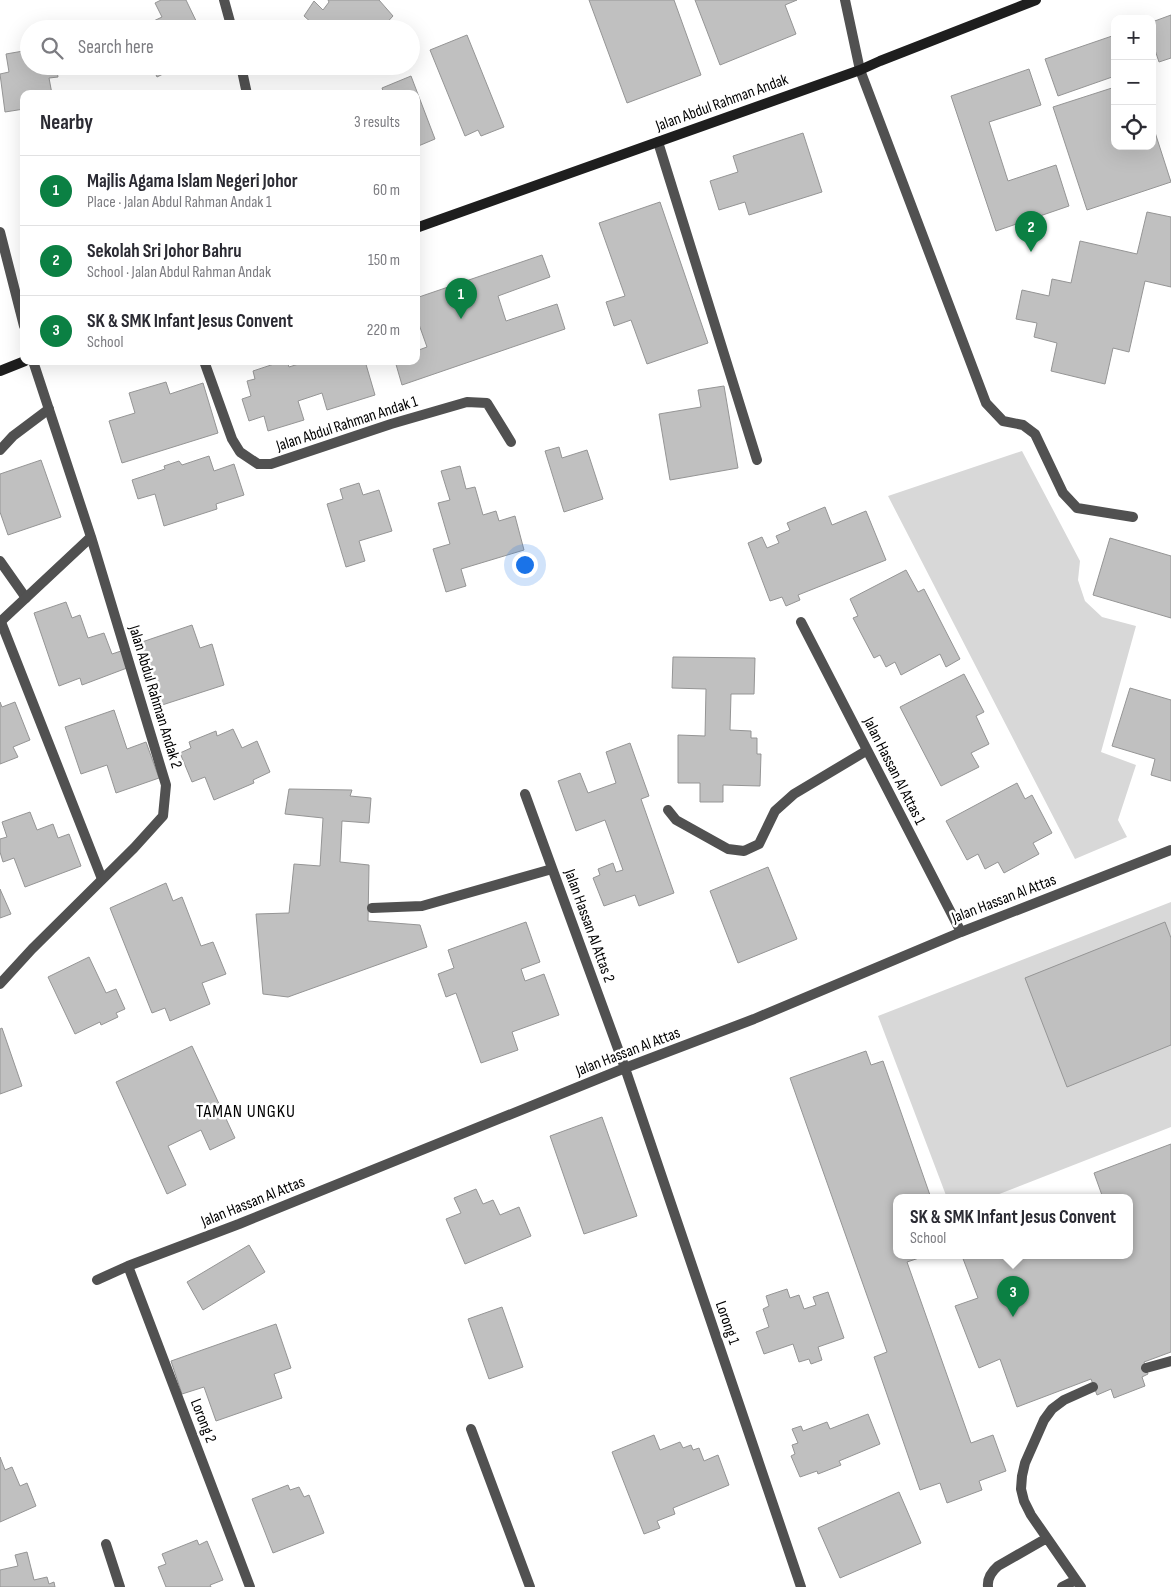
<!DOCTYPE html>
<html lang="en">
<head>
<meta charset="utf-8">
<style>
  :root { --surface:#fff; --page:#f7f7f7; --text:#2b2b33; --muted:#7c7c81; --line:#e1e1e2; --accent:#0b8043 }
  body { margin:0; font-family:"Sofia Sans Condensed",sans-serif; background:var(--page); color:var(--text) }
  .controls { position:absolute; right:15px; top:15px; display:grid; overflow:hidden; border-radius:10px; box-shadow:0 5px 20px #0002 }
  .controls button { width:45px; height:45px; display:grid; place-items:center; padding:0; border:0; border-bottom:1px solid var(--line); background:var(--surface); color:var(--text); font:25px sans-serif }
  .you { position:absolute; left:524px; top:564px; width:18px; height:18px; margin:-12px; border:4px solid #fff; border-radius:50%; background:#1a73e8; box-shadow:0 0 0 8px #1a73e833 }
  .badge { display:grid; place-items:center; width:32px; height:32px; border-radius:50%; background:var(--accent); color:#fff; font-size:16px; font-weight:700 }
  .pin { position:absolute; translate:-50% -41px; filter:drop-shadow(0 1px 2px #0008) }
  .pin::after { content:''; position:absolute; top:26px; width:18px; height:15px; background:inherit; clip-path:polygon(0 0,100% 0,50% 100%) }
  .popup { position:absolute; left:893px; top:1194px; width:240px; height:65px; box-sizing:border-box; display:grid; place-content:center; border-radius:10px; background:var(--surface); filter:drop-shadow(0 1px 4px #0005); font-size:16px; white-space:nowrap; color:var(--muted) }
  .popup b { font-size:19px; color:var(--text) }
  .popup::after { content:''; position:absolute; left:50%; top:100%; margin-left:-10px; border:10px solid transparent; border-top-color:var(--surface) }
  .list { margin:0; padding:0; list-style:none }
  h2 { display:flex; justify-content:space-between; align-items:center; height:65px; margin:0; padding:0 20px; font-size:21px }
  h2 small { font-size:16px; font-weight:400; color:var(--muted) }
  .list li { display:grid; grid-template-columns:32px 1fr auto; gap:15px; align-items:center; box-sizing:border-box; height:70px; padding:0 20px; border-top:1px solid var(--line) }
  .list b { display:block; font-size:19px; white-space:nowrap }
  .list p { margin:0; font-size:16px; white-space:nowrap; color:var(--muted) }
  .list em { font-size:16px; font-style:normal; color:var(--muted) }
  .icon { flex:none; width:28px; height:28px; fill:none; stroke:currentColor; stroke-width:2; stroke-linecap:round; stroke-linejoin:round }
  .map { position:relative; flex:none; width:1171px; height:1587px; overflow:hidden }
  .search { position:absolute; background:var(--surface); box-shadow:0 5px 20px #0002; left:20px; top:20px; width:400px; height:55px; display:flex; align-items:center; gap:12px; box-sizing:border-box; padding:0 18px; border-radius:28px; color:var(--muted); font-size:19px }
  .panel { position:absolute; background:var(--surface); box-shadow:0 5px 20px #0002; left:20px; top:90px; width:400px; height:275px; border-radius:10px }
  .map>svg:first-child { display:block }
</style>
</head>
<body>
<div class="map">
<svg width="1171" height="1587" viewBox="0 0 1171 1587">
  <rect width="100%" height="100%" fill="#fff"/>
  <!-- green -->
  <path fill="#d8d8d8" d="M1022 451 1080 561 1078 580 1085 601 1102 617 1136 626 1101 752 1136 765 1118 820 1127 837 1075 859 888 496Z
    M1171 902V1127L989 1198H947L878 1016Z"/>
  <!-- building -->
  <path fill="#c0c0c0" stroke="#959595" d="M161 0H186L200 29H137L162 17 155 3Z
    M328 0H379L393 16 381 29H368L364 24 360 29H310L313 24 304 16 314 1 323 10 329 2Z
    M589 0H674L701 75 627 103Z
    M695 0H797L785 5 796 34 720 65Z
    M1171 15V58L1159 62 1152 41V22Z
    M467 35 504 127 481 136 478 130 465 136 430 50Z
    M1115 35V76L1058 96 1045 59Z
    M29 50V66H56L58 77 49 78 52 94H24V109L5 112 0 74 9 72 6 54Z
    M152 66H179L157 77Z
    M1029 69 1041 105 989 122 1008 181 1056 165 1069 206 996 231 951 96Z
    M411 76 435 139 416 147V94H384L382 88Z
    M1115 87V146H1152V123L1171 182 1087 210 1053 107Z
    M803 133 822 192 749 215 745 202 719 210 710 181 738 172 733 156Z
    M660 202 708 343 647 364 631 320 614 326 606 302 625 296 599 223Z
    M1147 212 1171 217V287L1145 281 1129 352 1113 348 1105 384 1051 371 1057 343 1034 337 1037 323 1016 319 1022 290 1049 296 1052 279 1071 283 1080 241 1137 254Z
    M542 255 550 277 498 296 506 321 557 304 565 329 402 385 395 361H416V351L427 347 416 316V298Z
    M283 361H287L289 367 308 361H365L375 395 327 410 322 393 298 401 304 420 268 431 264 416 249 421 242 399 251 396 247 381 255 379 253 371Z
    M166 382 170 394 203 383 218 433 122 463 109 421 135 413 129 393Z
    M724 386 738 468 670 480 659 414 701 407 698 390Z
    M559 447 562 458 587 450 603 499 564 512 545 451Z
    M209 456 214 471 234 464 244 495 216 504 217 509 164 526 155 494 138 499 132 480 165 469 164 466 179 461 182 465Z
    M41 460 61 517 8 535 0 512V474Z
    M460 466 466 489 475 487 483 515 496 511 499 521 515 516 524 550 461 569 466 586 446 592 433 549 450 544 438 503 450 500 441 471Z
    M359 483 363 495 379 490 392 531 359 541 365 561 346 567 327 504 343 499 340 489Z
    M825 507 832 525 866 511 886 560 798 595 800 600 786 606 782 597 770 601 748 543 762 537 767 548 779 543 776 536 790 530 787 523Z
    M1110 538 1171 556V618L1093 595Z
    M906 570 918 592 924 589 960 659 946 667 940 654 901 675 895 662 886 667 880 655 874 658 853 618 858 616 850 599Z
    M66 602 72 618 80 615 88 638 104 633 112 654 121 651 127 668 82 685 80 678 59 686 34 613Z
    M192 625 200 648 212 644 224 685 159 706 139 643Z
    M673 657 755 658 754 694H731L730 730 751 731V738H757V754H761L760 786 723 785V802H700V783H678V735L705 736 706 689 672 688Z
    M964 674 984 712 976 716 989 744 971 753 979 767 941 786 900 707Z
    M1130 688 1171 700V781L1151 775 1155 759 1112 746Z
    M0 702 2 707 15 702 30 740 13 747 18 757 0 764Z
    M114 710 127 749 146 742 159 778 116 793 107 765 81 774 65 727Z
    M233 729 242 748 257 741 270 772 253 780 254 783 214 800 205 777 192 782 180 753 191 748 189 742 216 731 217 736Z
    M630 743 649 796 641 799 674 893 639 906 635 895 604 906 593 878 600 875 598 869 613 863 616 872 623 870 605 820 576 831 558 781 580 773 588 793 616 783 606 752Z
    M1017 783 1025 799 1032 795 1052 833 1033 843 1039 854 1004 873 998 862 985 869 978 854 967 860 946 821Z
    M289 789 352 790 350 796 371 798 369 823 342 821 340 862 369 865 368 921 420 925 427 947 288 997 263 994 256 914 289 913 294 864 320 866 323 818 285 814Z
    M30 812 37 830 53 824 58 838 69 834 81 866 25 887 14 858 3 862 0 852V839L7 837 2 822Z
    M768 867 797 939 738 963 710 891Z
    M166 883 173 901 182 897 201 946 213 942 226 974 202 983 210 1004 170 1021 165 1008 152 1013 110 908Z
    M0 889 11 914 0 918Z
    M526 922 540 962 521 969 525 981 544 974 559 1015 512 1032 518 1050 481 1063 456 993 446 997 438 974 454 968 448 950Z
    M1165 922 1171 938V1045L1067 1087 1025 978Z
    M89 957 106 993 116 989 125 1009 116 1013 118 1017 101 1025 100 1022 75 1034 48 977Z
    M2 1028 22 1086 0 1094V1029Z
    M192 1046 235 1138 210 1150 201 1130 168 1146 186 1185 167 1194 116 1082Z
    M866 1051 871 1065 883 1061 931 1198H897V1256H925L907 1262 971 1443 993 1435 1006 1471 979 1481 982 1490 947 1503 940 1483 920 1490 874 1357 887 1352 790 1078Z
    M602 1117 637 1216 584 1234 550 1136Z
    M1171 1144V1352L1144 1362 1148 1374 1142 1377 1145 1386 1114 1398 1111 1389 1097 1395 1091 1379 1017 1407 1000 1359 979 1368 955 1306 978 1298 962 1256H1129V1198H1103L1094 1173Z
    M476 1189 483 1204 493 1200 500 1215 519 1207 531 1236 465 1264 446 1219 461 1213 454 1198Z
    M249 1245 265 1272 203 1310 187 1282Z
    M787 1289 790 1298 799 1295 804 1309 816 1305 813 1297 828 1292 844 1338 818 1347 822 1360 811 1364 809 1359 799 1362 793 1344 764 1354 756 1332 769 1327 763 1309 769 1306 766 1296Z
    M502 1307 523 1367 489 1379 468 1319Z
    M276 1324 291 1368 274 1374 282 1398 216 1421 204 1387 182 1394 171 1361Z
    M868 1414 880 1444 839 1461 841 1465 818 1474 817 1471 800 1477 791 1456 795 1454 792 1445 798 1443 792 1429 801 1426 803 1431 827 1422 830 1429Z
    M654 1435 660 1450 680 1442 683 1448 691 1445 693 1450 699 1448 704 1461 718 1455 729 1485 673 1508 675 1514 657 1521 660 1528 644 1534 612 1452Z
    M0 1457 5 1470 12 1467 20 1486 27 1483 36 1506 0 1522Z
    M288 1485 290 1490 299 1487 304 1497 309 1495 324 1533 273 1553 252 1499Z
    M899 1492 921 1543 840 1578 818 1528Z
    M197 1540 199 1545 207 1541 223 1580 210 1585 211 1587H166L158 1567 166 1564 162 1554Z
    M27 1552 34 1580 47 1577 49 1584 54 1582 55 1587H0V1570L18 1566 15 1555Z"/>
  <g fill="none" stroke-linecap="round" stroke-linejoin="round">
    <!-- lane -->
    <path stroke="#515151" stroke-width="10" d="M860 70 986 403 1003 421 1023 425 1035 434 1063 493 1077 508 1133 517
      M0 450 13 436 49 409
      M0 561 26 598
      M1 622 102 879
      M668 810 676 820 728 849 744 851 759 844 775 811 794 794 866 751
      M1146 1368 1171 1361
      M988 1587C987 1578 991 1572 998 1566L1047 1538
      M1062 1587 1076 1580
      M1081 1587 1031 1515 1024 1501 1021 1489 1022 1476 1025 1463 1044 1420 1052 1409 1064 1400 1093 1387"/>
    <!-- street -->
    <path stroke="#515151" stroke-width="10" d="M224 0 232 29
      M845 0 860 70
      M241 66 247 94
      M658 142 757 460
      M0 232 24 326
      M204 361 232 439 240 452 258 464H271L391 424 467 402 487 403 511 442
      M0 622 91 537
      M801 622 961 932
      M525 794 625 1068 801 1587
      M372 908 422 906 552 869
      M0 984 32 949 134 848 163 816 166 785 91 537 33 361
      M128 1266 250 1587
      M97 1280 128 1266 239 1224 625 1068 754 1019 961 932 1171 850
      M471 1429 530 1587
      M106 1544 120 1587"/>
    <!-- secondary -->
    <path stroke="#1e1e1e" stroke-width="10" d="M416 228 860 70 880 61 1036 0
      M0 371 25 361"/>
  </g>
  <g text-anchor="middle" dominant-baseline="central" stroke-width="5" stroke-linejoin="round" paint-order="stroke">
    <!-- street labels -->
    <g font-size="16" fill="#000" stroke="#fff">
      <text transform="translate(722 103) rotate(-20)">Jalan Abdul Rahman Andak</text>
      <text transform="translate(347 424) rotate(-18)">Jalan Abdul Rahman Andak 1</text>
      <text transform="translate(155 697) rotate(73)">Jalan Abdul Rahman Andak 2</text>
      <text transform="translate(894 771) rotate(63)">Jalan Hassan Al Attas 1</text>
      <text transform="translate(1004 899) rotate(-21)">Jalan Hassan Al Attas</text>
      <text transform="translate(589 926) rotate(70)">Jalan Hassan Al Attas 2</text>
      <text transform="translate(628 1052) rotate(-21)">Jalan Hassan Al Attas</text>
      <text transform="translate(253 1202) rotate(-22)">Jalan Hassan Al Attas</text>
      <text transform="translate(727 1323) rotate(71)">Lorong 1</text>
      <text transform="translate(203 1421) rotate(69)">Lorong 2</text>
    </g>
    <!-- neighbourhood labels -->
    <g font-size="18" letter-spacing="1" fill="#000" stroke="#fff">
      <text x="246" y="1111">TAMAN UNGKU</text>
    </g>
  </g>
</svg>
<div class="controls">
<button>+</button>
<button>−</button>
<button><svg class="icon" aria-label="locate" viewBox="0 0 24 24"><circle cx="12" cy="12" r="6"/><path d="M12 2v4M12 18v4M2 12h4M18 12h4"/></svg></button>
</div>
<div class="you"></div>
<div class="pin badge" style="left:461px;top:319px">1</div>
<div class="pin badge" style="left:1031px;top:252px">2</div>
<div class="pin badge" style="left:1013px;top:1317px">3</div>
<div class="popup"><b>SK &amp; SMK Infant Jesus Convent</b>School</div>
<div class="search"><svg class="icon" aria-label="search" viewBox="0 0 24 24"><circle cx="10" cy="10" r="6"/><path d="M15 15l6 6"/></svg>Search here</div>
<section class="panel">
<h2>Nearby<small>3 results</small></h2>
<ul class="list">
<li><span class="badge">1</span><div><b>Majlis Agama Islam Negeri Johor</b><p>Place · Jalan Abdul Rahman Andak 1</p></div><em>60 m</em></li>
<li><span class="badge">2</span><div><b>Sekolah Sri Johor Bahru</b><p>School · Jalan Abdul Rahman Andak</p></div><em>150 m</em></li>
<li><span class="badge">3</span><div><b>SK &amp; SMK Infant Jesus Convent</b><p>School</p></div><em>220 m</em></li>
</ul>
</section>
</div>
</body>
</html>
